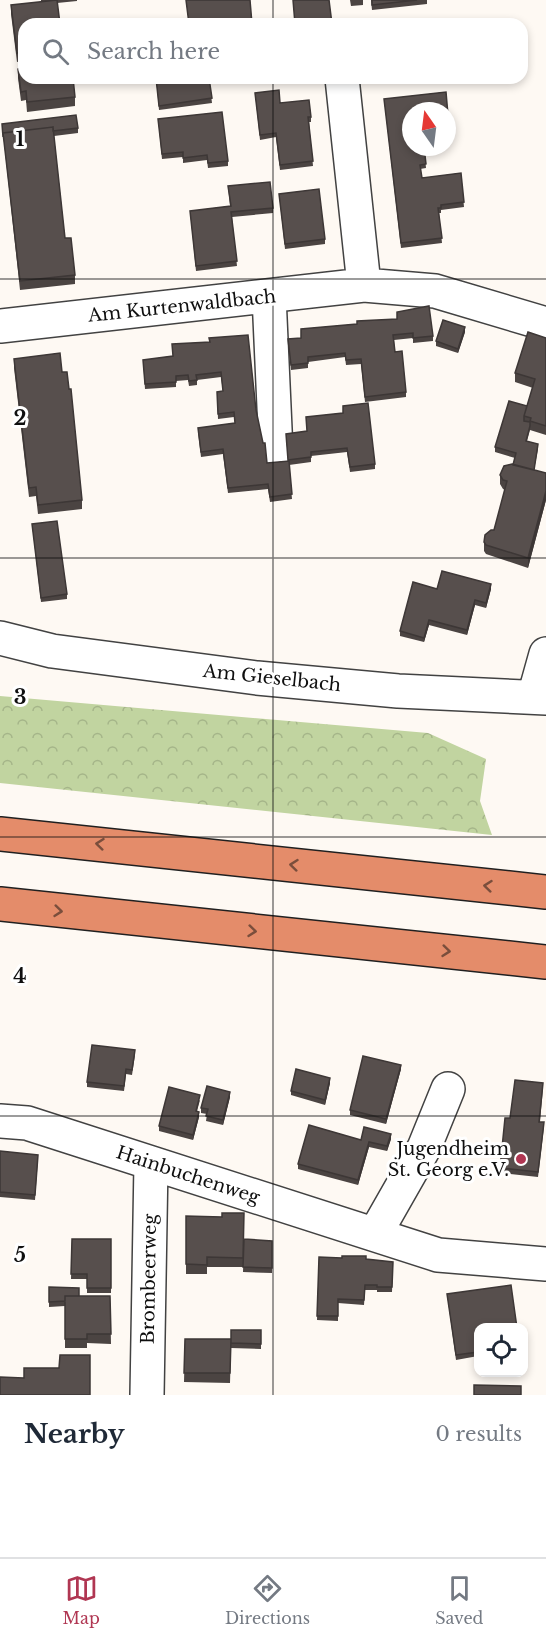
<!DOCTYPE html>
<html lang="en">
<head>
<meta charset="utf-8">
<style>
  :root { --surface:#fff; --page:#f2f2f3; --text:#1f2937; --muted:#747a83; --line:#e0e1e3; --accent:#b03652 }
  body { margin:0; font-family:"Libre Baskerville",serif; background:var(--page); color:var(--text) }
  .controls { position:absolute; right:18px; bottom:18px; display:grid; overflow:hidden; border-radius:12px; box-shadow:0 3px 9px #0003 }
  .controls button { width:54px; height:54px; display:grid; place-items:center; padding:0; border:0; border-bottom:2px solid var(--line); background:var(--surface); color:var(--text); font:30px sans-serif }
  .compass { position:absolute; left:402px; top:102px; width:54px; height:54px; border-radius:50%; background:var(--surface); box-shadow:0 3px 9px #0003; rotate:346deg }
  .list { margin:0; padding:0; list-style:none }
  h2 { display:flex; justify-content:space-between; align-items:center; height:78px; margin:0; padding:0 24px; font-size:26px }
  h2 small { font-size:20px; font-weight:400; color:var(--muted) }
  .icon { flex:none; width:33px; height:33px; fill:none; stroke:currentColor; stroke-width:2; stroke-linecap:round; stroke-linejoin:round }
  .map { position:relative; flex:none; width:546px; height:1395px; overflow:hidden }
  .search { position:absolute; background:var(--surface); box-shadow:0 3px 9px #0003; left:18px; right:18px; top:18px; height:66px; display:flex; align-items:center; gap:15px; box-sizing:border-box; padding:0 21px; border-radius:18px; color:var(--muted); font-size:22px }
  .sheet { height:162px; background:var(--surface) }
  nav { display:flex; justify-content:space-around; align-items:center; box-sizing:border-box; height:84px; border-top:2px solid var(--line); background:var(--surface); font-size:16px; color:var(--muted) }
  nav a { display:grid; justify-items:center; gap:3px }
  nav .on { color:var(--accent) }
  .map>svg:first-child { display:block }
</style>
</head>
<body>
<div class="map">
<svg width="546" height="1395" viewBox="0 0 546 1395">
  <defs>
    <pattern id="forest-crowns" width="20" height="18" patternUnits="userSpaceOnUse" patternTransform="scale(1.5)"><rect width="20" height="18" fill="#c1d4a0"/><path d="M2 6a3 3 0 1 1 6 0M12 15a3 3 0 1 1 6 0" fill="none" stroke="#a5b589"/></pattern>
  </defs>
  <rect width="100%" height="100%" fill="#fef9f3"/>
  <!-- forest -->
  <path fill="url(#forest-crowns)" d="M0 696 428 733 486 759 480 801 492 835 0 783Z"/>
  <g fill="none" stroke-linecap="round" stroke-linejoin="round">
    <!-- minor casing -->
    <g stroke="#424242" stroke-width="36">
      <path id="minor" d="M364 285 435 291 546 324
        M269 296 276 451
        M0 326 364 285 342 78
        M0 638 52 651 257 678 398 691 546 698
        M534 697 546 654
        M0 1121 27 1123 438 1255 546 1264
        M375 1234 424 1148 448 1089
        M147 1395 151 1163"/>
    </g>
    <!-- highway casing -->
    <g stroke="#202020" stroke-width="36">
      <path id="highway" d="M0 834 546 892
        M0 904 546 962"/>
    </g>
    <!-- minor -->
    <use href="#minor" stroke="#fff" stroke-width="33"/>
    <!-- highway -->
    <use href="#highway" stroke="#e48c6a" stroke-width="33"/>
  </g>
  <!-- wall -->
  <path fill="#4b4442" d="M41 0H77V1L57 3 24 24 75 97V106L27 112 26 100 21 101 18 78V69H22V61L17 62 11 14V5L41 2Z
    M350 0H363V5L351 6Z
    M371 0H427V4L372 10Z
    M156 78H209L212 103 159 110Z
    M446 92 448 120H447V111H411V147H424L426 168 420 169 422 178 461 173 464 207 441 210V213H439L442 243 401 248 384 99Z
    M255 93 280 103 311 117V122H309L313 166 280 170 276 137 260 140Z
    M158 119 228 161V166L208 168 207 160 183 163V157L162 159Z
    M2 124 78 128V133L54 136 65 238 75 275V284L20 290Z
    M228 186 273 208V213L232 217 237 266 196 271 190 211 230 206Z
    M279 194 325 239V244L285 249Z
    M397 312 433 336V341L413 343V338L394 340 395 352 406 392V397L365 402 361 364 346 365 345 357 308 362V368L291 370 288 339 301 338V329L357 324 397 319Z
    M465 332 458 353 436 346V341Z
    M546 338V435L530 430 527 441 538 449 534 470 546 473V500L528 568 486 554 484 551V542L494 530 505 490 503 489 500 484V475L513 465 515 458 495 452V447L527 406 533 388 515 382V373Z
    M210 342 256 410 267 463 288 461 286 434 307 431 306 417 343 413V406L375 464V469L350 472 347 452 311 456V462L289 465 292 499 270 502 268 489 228 493 223 454 201 457 198 432V428L235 423 234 417 218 419 217 392H223L221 377 197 380V385L189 386 188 380 176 381V387L145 389 143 360 172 356Z
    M14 359 62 372 82 500V509L38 514 36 496 29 497 14 368Z
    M32 524 67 594V599L41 602Z
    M437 589H491L486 608 475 605 467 635 429 625 424 642 400 636V631Z
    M135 1055 132 1075 126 1074 124 1091 87 1087V1082Z
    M401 1069 386 1124 350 1115V1110Z
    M330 1083 325 1105 291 1095V1091Z
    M543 1088 540 1122 544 1127 538 1177 500 1173V1168L510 1118Z
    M230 1097 223 1125 206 1121 207 1114 201 1113V1108Z
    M200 1100 197 1111 199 1117 193 1140 159 1131V1126Z
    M391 1139 387 1151 369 1147 358 1185 298 1169V1164L361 1140Z
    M0 1151 38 1159 35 1200 0 1197Z
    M244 1213 243 1267H207V1274H186V1216L222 1217Z
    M72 1239H111V1293H87V1279H71Z
    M244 1239 272 1241V1273L243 1272Z
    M319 1257 393 1262 392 1292H377V1290H365L364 1305 338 1303V1321L317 1320Z
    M49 1287 79 1296H110L111 1344 87 1343V1348H65V1306L49 1307Z
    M447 1294 478 1328V1356L456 1360Z
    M261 1330V1349L231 1348 230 1383 184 1382 185 1339H231Z"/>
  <!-- shaded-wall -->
  <path fill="#3d3736" d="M465 327V332L458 353V349Z
    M546 491V500L528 568V558Z
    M491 584V589L486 608V603Z
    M475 600V605L467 635V630Z
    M429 620V625L424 642V638Z
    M401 1065V1069L386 1124V1119Z
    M330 1078V1083L325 1105V1100Z
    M230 1092V1097L223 1125V1120Z
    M199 1112V1117L193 1140V1135Z
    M391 1134V1139L387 1151V1146Z
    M369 1142V1147L358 1185V1180Z"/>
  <!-- building -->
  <path fill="#574f4d" stroke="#3d3736" stroke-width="1.5" d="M57 0 60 24H24V78H73L75 97 27 102 26 91 21 92 18 69 23 68 22 52 17 53 11 5Z
    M186 0H250L252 24H189Z
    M293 0H329L332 24H295Z
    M372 0H417L372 5Z
    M156 78H209L212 98 159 106Z
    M279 90 280 103 309 100 311 117H308L313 161 280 165 276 133 260 135 255 93Z
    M446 92 448 115 447 116V111H411V147H424L426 164 420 165 422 178 461 173 464 202 441 205V208H438L442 238 401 243 384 99Z
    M222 112 228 161 208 163 207 155 183 158V152L162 154 158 119Z
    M76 115 78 128 53 131V127L3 133V137L2 124Z
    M53 127 65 238H71L75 275 20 281 3 133Z
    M270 182 273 208 231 212 237 261 196 266 190 211 231 206 228 186Z
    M319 189 325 239 285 244 279 194Z
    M429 306 433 336 413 338V333L393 335 395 352 402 351 406 392 365 397 361 359 346 360 345 353 308 357V363L291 365 288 339 301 338V329L357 324V321L397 319V312Z
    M443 320 465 327 458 349 436 341Z
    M528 332 546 338V426L530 421 531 418 524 416 535 379 515 373Z
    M248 335 256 410 263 443H265L267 463 289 461 292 494 270 497 268 484 228 488 223 449 201 452 198 428 235 423 234 412 218 414 217 392 223 391 221 372 196 375 197 380 189 381 188 375 176 376V382L145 384 143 360 173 356 172 344 210 342 209 338Z
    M60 353 62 372H67L69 389H71L82 500 38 505 36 487 29 488 14 359Z
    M509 401 527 406 524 416V421L530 422V426L526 441 538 444 534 470 513 465 516 453 495 447Z
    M368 403 375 464 350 467 347 448 311 452V457L288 460 286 434 307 431 306 417 343 413V406Z
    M512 464 546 473V491L528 558 486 545 484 542 485 535 491 530H494L507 481 503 480 500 475 504 466Z
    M57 521 67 594 41 598 32 524Z
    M442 571 491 584 486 603 475 600 467 630 429 620 424 638 400 631 413 582 437 589Z
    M92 1045 135 1050 132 1070 126 1069 124 1086 87 1082Z
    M363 1056 401 1065 386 1119 350 1110Z
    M296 1069 330 1078 325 1100 291 1091Z
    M515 1080 543 1083 539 1122H544L538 1172 500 1168 505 1118H510Z
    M207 1086 230 1092 223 1120 206 1116 208 1109 201 1108Z
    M169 1087 200 1095 196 1111 199 1112 193 1135 159 1126Z
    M309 1125 361 1140 364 1127 391 1134 387 1146 369 1142 358 1180 298 1164Z
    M0 1151 38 1155 35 1195 0 1192Z
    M222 1213H244L243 1258 207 1257V1265L186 1264V1216L222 1217Z
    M72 1239H111V1288H87V1274H71Z
    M244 1239 272 1241V1268L243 1267Z
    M342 1256H366V1259L393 1262 392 1287H377V1285H365L364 1300 338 1299V1316H317L319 1257 342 1258Z
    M511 1285 517 1328H478V1352L456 1355 447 1294Z
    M49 1287 79 1288V1296H65V1301L49 1302Z
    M65 1296H110L111 1334H87V1339H65Z
    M231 1330H261V1344L231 1343Z
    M185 1339H231L230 1373H184Z
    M60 1355H90V1395H0V1377L24 1378V1368H59Z
    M474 1385 521 1386V1395H474Z"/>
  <!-- one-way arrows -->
  <defs><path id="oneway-chevron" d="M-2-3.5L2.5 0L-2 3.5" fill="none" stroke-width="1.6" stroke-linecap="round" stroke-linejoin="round" transform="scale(1.5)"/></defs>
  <g stroke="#7a4e3c">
    <use href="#oneway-chevron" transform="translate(100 844) rotate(-174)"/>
    <use href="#oneway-chevron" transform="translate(294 865) rotate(-174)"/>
    <use href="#oneway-chevron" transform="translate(488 886) rotate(-174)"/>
    <use href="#oneway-chevron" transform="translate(58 911) rotate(6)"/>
    <use href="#oneway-chevron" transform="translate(252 931) rotate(6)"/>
    <use href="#oneway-chevron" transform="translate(446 951) rotate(6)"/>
  </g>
  <!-- grid -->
  <path fill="none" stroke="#0f0f0f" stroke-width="1.5" stroke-opacity="0.55" d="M273 0V24M273 78V1395M0 279H546M0 558H546M0 837H546M0 1116H546"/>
  <!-- markers -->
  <circle fill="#b03652" stroke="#fff" stroke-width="2" cx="521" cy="1159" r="6"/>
  <g text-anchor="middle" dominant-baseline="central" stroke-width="6" stroke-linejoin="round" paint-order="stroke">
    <!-- street labels -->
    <g font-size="18" fill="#0f0f0f" stroke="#fff">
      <text transform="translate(182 306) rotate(-6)">Am Kurtenwaldbach</text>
      <text transform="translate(272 678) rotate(6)">Am Gieselbach</text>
      <text transform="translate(188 1175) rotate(18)">Hainbuchenweg</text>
      <text transform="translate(149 1279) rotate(-89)">Brombeerweg</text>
    </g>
    <!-- poi labels -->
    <g font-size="18" fill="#0f0f0f" stroke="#fff" text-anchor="end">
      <text x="509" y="1149">Jugendheim<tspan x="509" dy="21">St. Georg e.V.</tspan></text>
    </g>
  </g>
  <g font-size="20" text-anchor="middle" font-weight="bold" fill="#0f0f0f" stroke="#fff" stroke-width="6" stroke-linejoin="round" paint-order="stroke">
    <text x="20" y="146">1</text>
    <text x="20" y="425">2</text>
    <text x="20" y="704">3</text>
    <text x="20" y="983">4</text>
    <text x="20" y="1262">5</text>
  </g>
</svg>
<div class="controls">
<button><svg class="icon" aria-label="locate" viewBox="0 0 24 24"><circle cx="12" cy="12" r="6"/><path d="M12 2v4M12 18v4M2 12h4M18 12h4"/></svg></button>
</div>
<svg class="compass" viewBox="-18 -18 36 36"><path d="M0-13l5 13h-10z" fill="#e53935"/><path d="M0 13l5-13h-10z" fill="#747a83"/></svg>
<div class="search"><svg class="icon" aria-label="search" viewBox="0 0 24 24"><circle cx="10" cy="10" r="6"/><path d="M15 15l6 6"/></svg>Search here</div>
</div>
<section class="sheet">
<h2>Nearby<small>0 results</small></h2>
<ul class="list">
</ul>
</section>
<nav>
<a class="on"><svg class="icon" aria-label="map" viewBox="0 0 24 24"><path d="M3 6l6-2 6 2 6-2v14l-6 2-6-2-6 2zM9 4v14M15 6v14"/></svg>Map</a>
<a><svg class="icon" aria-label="directions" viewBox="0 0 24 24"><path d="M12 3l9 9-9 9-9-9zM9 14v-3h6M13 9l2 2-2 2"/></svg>Directions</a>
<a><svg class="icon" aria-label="saved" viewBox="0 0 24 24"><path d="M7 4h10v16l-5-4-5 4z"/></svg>Saved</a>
</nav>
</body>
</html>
